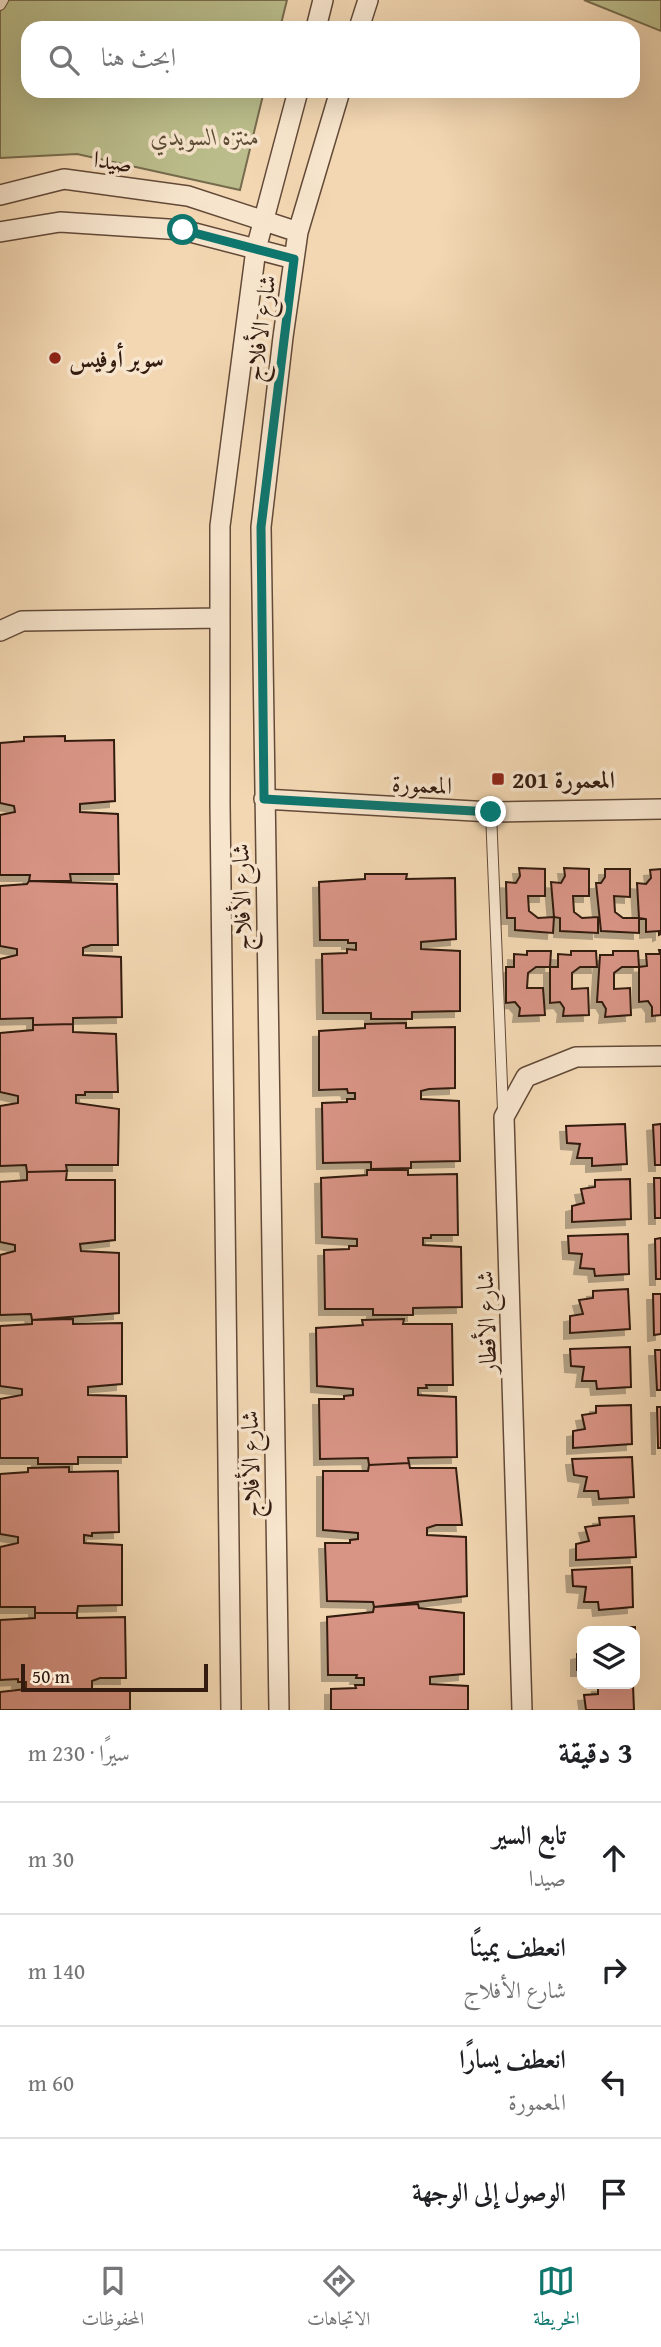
<!DOCTYPE html>
<html lang="ar">
<head>
<meta charset="utf-8">
<style>
  :root { --surface:#fff; --page:#f2f2f2; --text:#202124; --muted:#757577; --line:#e0e0e0; --accent:#0f766e }
  body { margin:0; font-family:"Gentium Book Plus",Amiri,serif; background:var(--page); color:var(--text); direction:rtl }
  .controls { position:absolute; right:21px; bottom:21px; display:grid; overflow:hidden; border-radius:14px; box-shadow:0 7px 28px #0002 }
  .controls button { width:63px; height:63px; display:grid; place-items:center; padding:0; border:0; border-bottom:2px solid var(--line); background:var(--surface); color:var(--text); font:35px sans-serif }
  .scale { position:absolute; left:21px; bottom:18px; width:187px; box-sizing:border-box; padding-left:7px; border:4px solid #331b10; border-top:0; font-size:19px; line-height:24px; white-space:nowrap; color:#331b10; -webkit-text-stroke:5px #f7e5cd; paint-order:stroke }
  .stop { position:absolute; width:21px; height:21px; margin:-16px; border:5px solid #0f766e; border-radius:50%; background:#fff }
  .stop.end { background:#0f766e; border-color:#fff; box-shadow:0 2px 7px #0008 }
  .list { margin:0; padding:0; list-style:none }
  h2 { display:flex; justify-content:space-between; align-items:center; height:91px; margin:0; padding:0 28px; font-size:30px }
  h2 small { font-size:23px; font-weight:400; color:var(--muted) }
  .list li { display:grid; grid-template-columns:46px 1fr auto; gap:21px; align-items:center; box-sizing:border-box; height:112px; padding:0 28px; border-top:2px solid var(--line) }
  .list b { display:block; font-size:26px; white-space:nowrap }
  .list p { margin:0; font-size:23px; white-space:nowrap; color:var(--muted) }
  .list em { font-size:23px; font-style:normal; color:var(--muted) }
  .icon { flex:none; width:38px; height:38px; fill:none; stroke:currentColor; stroke-width:2; stroke-linecap:round; stroke-linejoin:round }
  .map { position:relative; flex:none; width:661px; height:1710px; overflow:hidden; direction:ltr }
  .search { position:absolute; background:var(--surface); box-shadow:0 7px 28px #0002; left:21px; right:21px; top:21px; height:77px; display:flex; align-items:center; gap:18px; box-sizing:border-box; padding:0 24px; border-radius:21px; color:var(--muted); font-size:26px }
  .sheet { height:539px; background:var(--surface) }
  nav { display:flex; justify-content:space-around; align-items:center; box-sizing:border-box; height:98px; border-top:2px solid var(--line); background:var(--surface); font-size:19px; color:var(--muted) }
  nav a { display:grid; justify-items:center; gap:4px }
  nav .on { color:var(--accent) }
  .map>svg:first-child { display:block }
</style>
</head>
<body>
<div class="map">
<svg width="661" height="1710" viewBox="0 0 661 1710">
  <defs>
    <filter id="shadow"><feDropShadow dx="-6" dy="6" stdDeviation="0" flood-color="#0004"/></filter>
  </defs>
  <rect width="100%" height="100%" fill="#f2d7b2"/>
  <filter id="stains"><feTurbulence type="fractalNoise" baseFrequency=".00286" numOctaves="4"/><feColorMatrix values="0 0 0 0 .2 0 0 0 0 .09 0 0 0 0 .02 0 0 0 .5 -.17"/></filter>
  <radialGradient id="worn" r=".72"><stop offset=".6" stop-color="#630" stop-opacity="0"/><stop offset="1" stop-color="#630" stop-opacity=".3"/></radialGradient>
  <!-- green -->
  <path fill="#bbbe8c" stroke="#776c4e" stroke-width="2" d="M0 0H287L280 28H28V91H264L240 190 77 154 0 158Z
    M584 0H661V31Z"/>
  <!-- building -->
  <path fill="#d89485" stroke="#331b10" stroke-width="2" filter="url(#shadow)" d="M65 736V741L114 740 115 801 80 804V812L118 814 119 874H70L71 881H29L30 875H0V815L15 812 14 806 0 803V743L24 741V737Z
    M519 868 545 869V896H528L529 911 538 918 554 917 553 933 515 930V918H507L506 882 516 883 520 876Z
    M564 868 589 869V896H573L574 912 582 918 598 917V933L560 931V918L554 917 551 882 561 883 565 876Z
    M605 869H630V897L614 896 615 912 623 918H639V933L601 931 596 883H601L605 877Z
    M661 869V934L659 935V931L646 932V919L639 918 637 883 646 884 651 878 650 870Z
    M365 874H407L406 879 455 878 456 939 421 942V949L460 951V1011L412 1012V1019H371V1013H323L322 954 347 953V949L356 950V943H348V940H320L319 882 365 879Z
    M29 881 117 884 118 945H91L83 948V955L121 957 122 1017 73 1018V1024L33 1025V1018L0 1019V959L17 955V949L0 946V886L27 884Z
    M659 950H661V1015L652 1016V1007L648 1001 639 1002V967L647 966 646 954H660Z
    M527 951H551L550 967H536L528 973 527 988H543L545 1015 519 1016 520 1008 515 1002 506 1003V967H514V954L527 955Z
    M571 951H596L597 967H580L572 973V989L588 988 589 1015 563 1016 564 1008 560 1002 550 1003V967H558V954L571 955Z
    M613 951H638L639 967H622L614 973V989L630 988 631 1015 605 1017 606 1009 602 1002H597L600 955H613Z
    M406 1023V1028L455 1027V1088L429 1089 421 1091V1099L459 1101 460 1161 411 1162V1168L371 1169V1162L323 1163 322 1103 347 1102V1099H355V1093H348L347 1089 319 1090V1031L365 1028V1024Z
    M73 1024V1032L116 1034 118 1092H85V1095H76V1103L119 1109 118 1165H66L67 1171 27 1172 26 1165 0 1166V1106L18 1103V1096L0 1092V1033L33 1030V1025Z
    M625 1124 627 1164 592 1166V1158H577L580 1144 567 1143 566 1126Z
    M661 1124V1165H655L653 1125Z
    M367 1170H408V1175L457 1174 458 1235H431V1238H423V1245L461 1247 462 1307 413 1308V1315H373V1309H325L324 1250 349 1249V1246H357V1239L322 1237 321 1178 367 1175Z
    M67 1171 66 1180H115V1240L80 1244 81 1251 119 1253V1313L32 1320 31 1314 0 1315V1255L15 1251V1245L0 1242V1182L27 1180V1172Z
    M654 1178H661V1218H655Z
    M630 1179 631 1219 572 1222V1206L584 1203 581 1189 595 1187V1180Z
    M628 1234 629 1274 595 1276 594 1269 580 1268 582 1254 569 1253 568 1236Z
    M661 1238V1279H656L655 1239Z
    M628 1289 630 1329 570 1333V1316L583 1314 579 1300 593 1298V1291Z
    M653 1294H661V1334L654 1335Z
    M73 1319V1324L122 1323V1384L88 1387V1395L126 1396 127 1457H78V1464H38V1458H0V1399L22 1395V1389L0 1386V1326L32 1324V1320Z
    M404 1319 403 1324H452L453 1385H426L427 1388H418V1395L456 1397 457 1457 408 1458 409 1463 369 1465 368 1458 320 1459 319 1399H344V1396L353 1395V1389L317 1386 316 1328 363 1325 362 1320Z
    M630 1347 631 1387 597 1389 596 1381H582L584 1367 571 1366 570 1349Z
    M655 1350H661V1390H657Z
    M631 1405 632 1444 573 1448V1431L585 1429 582 1415 596 1413V1406Z
    M657 1407H661V1448H658Z
    M632 1457 634 1497 599 1499 598 1491H584L587 1477 574 1475 572 1459Z
    M409 1463 410 1468H456L462 1525H436L427 1528V1535L466 1537 467 1596 374 1607 373 1602 327 1601 325 1543H350V1540L358 1539V1533L323 1530V1471H368L369 1465Z
    M69 1467V1472L118 1471 119 1532 92 1533V1536L84 1535V1543L122 1545V1605L78 1606 77 1613H35V1607H0V1547L18 1543V1537L0 1534V1474L28 1472V1468Z
    M634 1516 636 1557 576 1560V1544L589 1541 585 1527 600 1525 599 1518Z
    M632 1567 633 1607 599 1610 598 1602H584L586 1587 573 1586 572 1570Z
    M418 1604 419 1608 464 1613V1674L430 1677V1684L468 1686V1710H331V1689L356 1688 355 1685H364V1678H356L357 1675H328L327 1617 373 1612 374 1607Z
    M35 1613H77V1618L125 1617 126 1678H100L92 1681V1689L130 1690V1710H0V1692L26 1689V1682H18V1679L0 1680V1620L35 1618Z
    M635 1627V1631H600V1628Z
    M582 1653V1670H577V1654Z
    M633 1685 634 1710H586L584 1695 598 1694V1686Z"/>
  <g fill="none" stroke-linecap="round" stroke-linejoin="round">
    <!-- lane casing -->
    <g stroke="#634a38" stroke-width="12">
      <path id="lane" d="M0 5 3 0
        M491 812 503 1110"/>
    </g>
    <!-- street casing -->
    <g stroke="#634a38" stroke-width="22">
      <path id="street" d="M316 28 323 0
        M359 28 368 0
        M0 195 64 179 188 196 298 232
        M0 232 60 222 183 230 294 259
        M0 631 22 621 220 618
        M264 799 491 812 661 809
        M231 1710 220 804V526L256 249 298 91
        M279 1710 261 527 283 337 298 232 340 91
        M522 1710 504 1117 526 1077 576 1057 661 1056"/>
    </g>
    <!-- lane -->
    <use href="#lane" stroke="#f7e5cd" stroke-width="10"/>
    <!-- street -->
    <use href="#street" stroke="#f7e5cd" stroke-width="19"/>
  </g>
  <g fill="none" stroke-linecap="round" stroke-linejoin="round">
    <!-- route -->
    <path stroke="#0f766e" stroke-width="9" d="M183 230 294 259 261 527 264 799 491 812"/>
  </g>
  <!-- markers -->
  <g fill="#8f2418" stroke="#f7e5cd" stroke-width="2.5">
    <circle cx="55" cy="358" r="7"/>
    <rect x="491" y="772" width="14" height="14" rx="3.5"/>
  </g>
  <g text-anchor="middle" dominant-baseline="central" stroke-width="7" stroke-linejoin="round" paint-order="stroke">
    <!-- park labels -->
    <g font-size="24" font-style="italic" fill="#5c4c35" stroke="#f7e5cd">
      <text x="205" y="136">منتزه السويدي</text>
    </g>
    <!-- street labels -->
    <g font-size="24" fill="#331b10" stroke="#f7e5cd">
      <text transform="translate(113 161) rotate(8)">صيدا</text>
      <text transform="translate(260 328) rotate(-82)">شارع الأفلاج</text>
      <text transform="translate(422 784) rotate(3)">المعمورة</text>
      <text transform="translate(241 897) rotate(-91)">شارع الأفلاج</text>
      <text transform="translate(486 1322) rotate(-92)">شارع الأقطار</text>
      <text transform="translate(250 1464) rotate(-91)">شارع الأفلاج</text>
    </g>
    <!-- poi labels -->
    <g font-size="24" font-weight="bold" fill="#331b10" stroke="#f7e5cd" text-anchor="start">
      <text x="69" y="358">سوبر أوفيس</text>
      <text x="512" y="779">المعمورة 201</text>
    </g>
  </g>
  <rect width="100%" height="100%" filter="url(#stains)"/>
  <rect width="100%" height="100%" fill="url(#worn)"/>
</svg>
<div class="controls">
<button><svg class="icon" aria-label="layers" viewBox="0 0 24 24"><path d="M12 4l9 5-9 5-9-5zM3 14l9 5 9-5"/></svg></button>
</div>
<div class="scale">50 m</div>
<div class="stop" style="left:183px;top:230px"></div>
<div class="stop end" style="left:491px;top:812px"></div>
<div class="search"><svg class="icon" aria-label="search" viewBox="0 0 24 24"><circle cx="10" cy="10" r="6"/><path d="M15 15l6 6"/></svg>ابحث هنا</div>
</div>
<section class="sheet">
<h2>3 دقيقة<small>سيرًا · 230 m</small></h2>
<ul class="list">
<li><svg class="icon" aria-label="ahead" viewBox="0 0 24 24"><path d="M12 20V5M6 11l6-6 6 6"/></svg><div><b>تابع السير</b><p>صيدا</p></div><em>30 m</em></li>
<li><svg class="icon" aria-label="right" viewBox="0 0 24 24"><path d="M7 20v-9h11M14 6l5 5-5 5"/></svg><div><b>انعطف يمينًا</b><p>شارع الأفلاج</p></div><em>140 m</em></li>
<li><svg class="icon" aria-label="left" viewBox="0 0 24 24"><path d="M17 20v-9H6M10 6l-5 5 5 5"/></svg><div><b>انعطف يسارًا</b><p>المعمورة</p></div><em>60 m</em></li>
<li><svg class="icon" aria-label="arrive" viewBox="0 0 24 24"><path d="M6 21V4h12l-3 4 3 4H6"/></svg><div><b>الوصول إلى الوجهة</b></div></li>
</ul>
</section>
<nav>
<a class="on"><svg class="icon" aria-label="map" viewBox="0 0 24 24"><path d="M3 6l6-2 6 2 6-2v14l-6 2-6-2-6 2zM9 4v14M15 6v14"/></svg>الخريطة</a>
<a><svg class="icon" aria-label="directions" viewBox="0 0 24 24"><path d="M12 3l9 9-9 9-9-9zM9 14v-3h6M13 9l2 2-2 2"/></svg>الاتجاهات</a>
<a><svg class="icon" aria-label="saved" viewBox="0 0 24 24"><path d="M7 4h10v16l-5-4-5 4z"/></svg>المحفوظات</a>
</nav>
</body>
</html>
